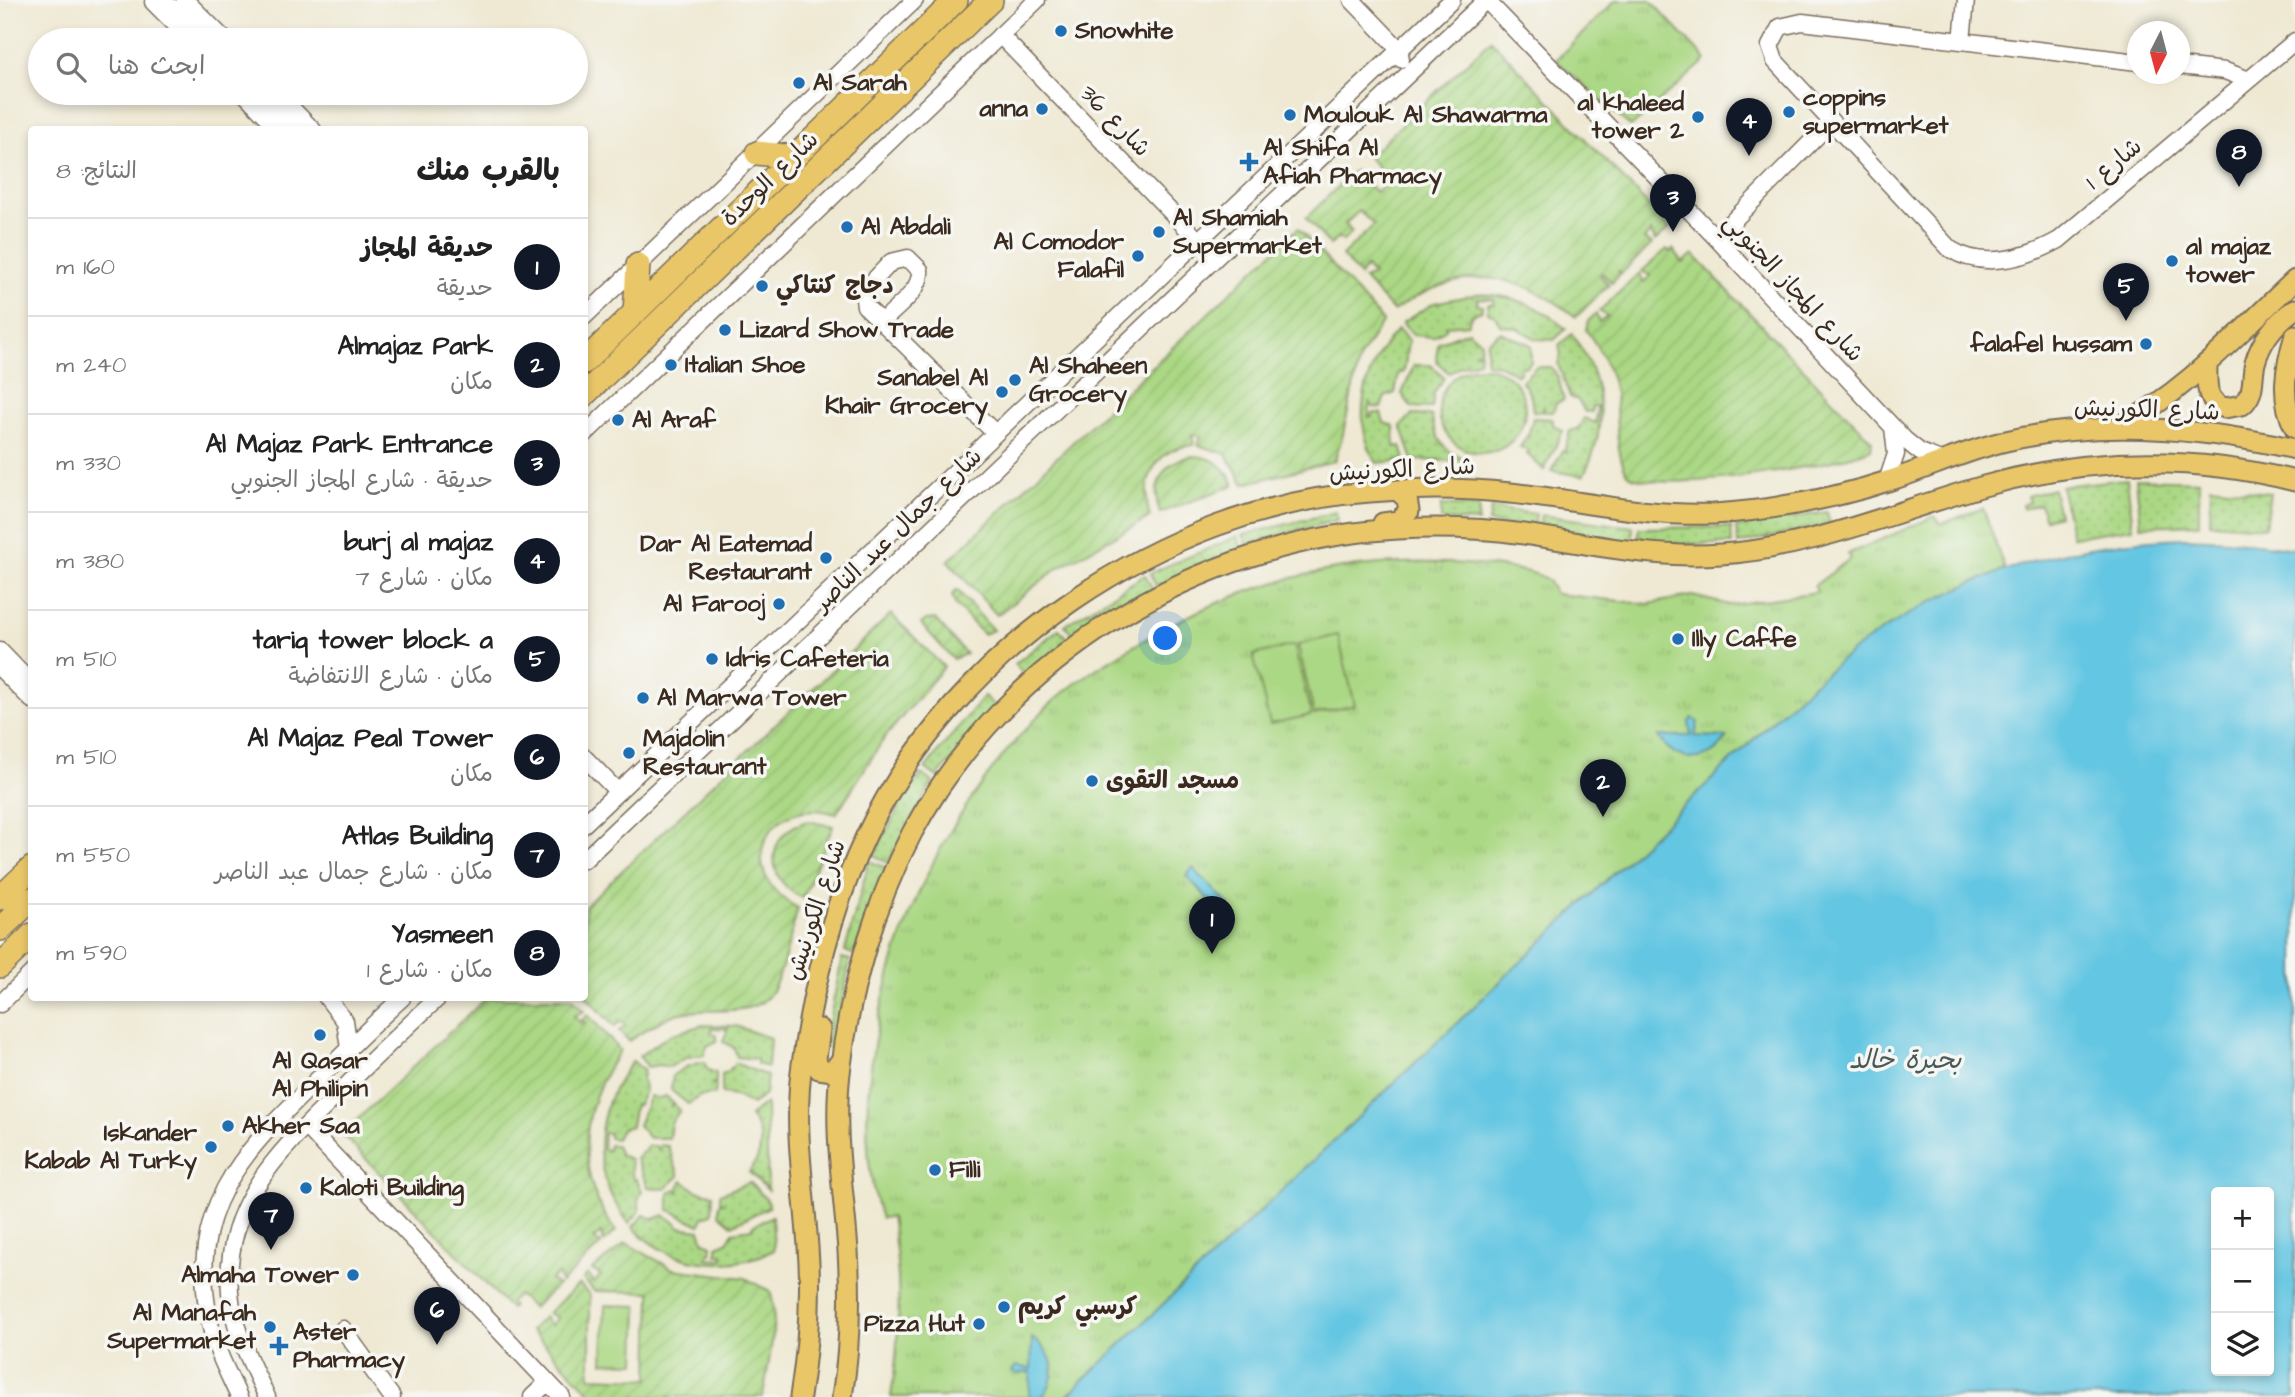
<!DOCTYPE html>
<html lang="ar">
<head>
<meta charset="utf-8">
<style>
  :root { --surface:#fff; --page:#f6f6f6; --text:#222; --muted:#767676; --line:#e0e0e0; --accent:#111827 }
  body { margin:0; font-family:"Architects Daughter","Playpen Sans Arabic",sans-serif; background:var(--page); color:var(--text); direction:rtl }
  .controls { position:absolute; right:21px; bottom:21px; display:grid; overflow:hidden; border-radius:7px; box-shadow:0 4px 10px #0003 }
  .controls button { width:63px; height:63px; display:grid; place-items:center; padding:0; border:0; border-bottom:2px solid var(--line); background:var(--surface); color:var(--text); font:35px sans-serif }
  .compass { position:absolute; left:2127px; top:21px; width:63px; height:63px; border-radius:50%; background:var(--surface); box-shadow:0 4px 10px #0003; rotate:186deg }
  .you { position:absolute; left:1166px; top:639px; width:24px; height:24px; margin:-18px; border:5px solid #fff; border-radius:50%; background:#1a73e8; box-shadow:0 0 0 10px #1a73e833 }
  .badge { display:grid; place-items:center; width:46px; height:46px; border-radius:50%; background:var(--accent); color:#fff; font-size:23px; font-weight:700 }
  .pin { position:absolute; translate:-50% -58px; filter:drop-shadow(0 2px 4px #0008) }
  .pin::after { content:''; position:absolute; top:37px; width:24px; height:21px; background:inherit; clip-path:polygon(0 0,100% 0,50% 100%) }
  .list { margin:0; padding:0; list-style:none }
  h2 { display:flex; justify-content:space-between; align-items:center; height:91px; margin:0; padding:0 28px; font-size:30px }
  h2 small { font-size:23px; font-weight:400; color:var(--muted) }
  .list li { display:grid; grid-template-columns:46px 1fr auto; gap:21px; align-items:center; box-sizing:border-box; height:98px; padding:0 28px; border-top:2px solid var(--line) }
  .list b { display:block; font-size:26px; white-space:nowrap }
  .list p { margin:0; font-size:23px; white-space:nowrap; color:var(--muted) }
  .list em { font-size:23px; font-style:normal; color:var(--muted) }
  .icon { flex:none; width:38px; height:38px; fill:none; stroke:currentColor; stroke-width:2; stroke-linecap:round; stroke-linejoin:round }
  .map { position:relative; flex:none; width:2295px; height:1397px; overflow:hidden; direction:ltr }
  .search { position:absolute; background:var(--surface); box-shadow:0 4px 10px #0003; left:28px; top:28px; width:560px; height:77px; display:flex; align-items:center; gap:18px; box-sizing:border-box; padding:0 24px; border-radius:38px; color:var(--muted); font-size:26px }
  .panel { position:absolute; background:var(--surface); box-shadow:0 4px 10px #0003; left:28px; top:126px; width:560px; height:875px; border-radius:7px; direction:rtl }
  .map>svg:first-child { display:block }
</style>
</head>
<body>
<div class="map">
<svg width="2295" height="1397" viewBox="0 0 2295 1397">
  <defs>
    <pattern id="grass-dots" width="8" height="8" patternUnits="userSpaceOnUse" patternTransform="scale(1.75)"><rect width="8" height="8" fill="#abd884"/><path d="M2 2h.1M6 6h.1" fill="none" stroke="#94ba72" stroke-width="1.8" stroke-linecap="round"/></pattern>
    <pattern id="park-tufts" width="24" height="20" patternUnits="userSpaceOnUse" patternTransform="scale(1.75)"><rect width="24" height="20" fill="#abd884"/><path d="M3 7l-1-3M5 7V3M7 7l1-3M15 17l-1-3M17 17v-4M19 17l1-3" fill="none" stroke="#94ba72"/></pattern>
    <pattern id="garden-furrows" width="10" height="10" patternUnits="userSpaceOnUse" patternTransform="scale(1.75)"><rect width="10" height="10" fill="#abd884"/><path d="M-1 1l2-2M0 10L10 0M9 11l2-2" fill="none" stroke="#94ba72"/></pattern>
  </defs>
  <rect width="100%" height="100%" fill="#f6f6f2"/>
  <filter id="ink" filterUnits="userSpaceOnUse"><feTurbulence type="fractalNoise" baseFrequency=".0143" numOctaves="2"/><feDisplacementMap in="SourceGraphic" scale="14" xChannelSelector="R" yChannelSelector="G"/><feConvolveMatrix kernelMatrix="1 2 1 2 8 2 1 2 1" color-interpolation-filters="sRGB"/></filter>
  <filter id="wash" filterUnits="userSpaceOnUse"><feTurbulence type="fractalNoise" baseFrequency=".00686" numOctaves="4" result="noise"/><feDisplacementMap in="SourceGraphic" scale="28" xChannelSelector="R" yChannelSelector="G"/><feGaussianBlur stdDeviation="1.57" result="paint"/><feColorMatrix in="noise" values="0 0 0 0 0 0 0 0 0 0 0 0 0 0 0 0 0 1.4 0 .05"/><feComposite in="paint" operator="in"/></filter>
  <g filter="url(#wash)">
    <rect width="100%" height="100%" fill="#efe9d3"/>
    <!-- grass -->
    <path fill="url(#grass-dots)" stroke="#738151" stroke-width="2" d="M1478 294C1512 295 1540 305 1566 329L1554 340 1536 339 1517 328 1500 325 1495 315 1488 312V304H1493V299L1478 298 1477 304 1482 305V310L1471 316 1468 324 1446 326V329L1433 337 1413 335 1402 323 1434 303Z
      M1398 329 1409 341C1404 353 1408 361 1403 373L1399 372 1395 393 1385 397 1381 408 1373 407 1370 403 1369 417H1372V413H1381L1384 423 1394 426 1395 447 1401 446 1405 460 1377 463C1350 420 1364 365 1398 329Z
      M1468 331 1481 342 1480 350 1476 352 1480 353 1479 361 1460 366 1449 373 1436 361 1438 343Z
      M1500 332 1531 345V362L1525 367 1522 366 1518 375 1500 365 1486 363 1487 342Z
      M1572 334C1604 379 1609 427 1583 476L1551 471 1563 451 1567 452 1565 448 1570 431 1579 428 1584 418 1596 423 1597 407H1592V412H1585L1578 400 1570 397 1558 364 1561 355 1559 345Z
      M1414 365H1431L1444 378 1434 393 1432 408 1411 407 1402 394Z
      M1536 367H1551L1558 377 1564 400 1556 403 1553 412H1544V407L1541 412 1533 411 1531 396 1522 381Z
      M1439 410a43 43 0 1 1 86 0a43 43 0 1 1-86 0Z
      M1412 415 1432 416C1434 436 1443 451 1463 458L1462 461 1413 460 1401 426Z
      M1533 418 1552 419 1554 426 1563 431 1544 470 1527 454 1529 451 1520 447 1529 433Z
      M2127 479 2133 528 2072 537 2061 486Z
      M2136 479 2199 481V524L2141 526Z
      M2211 486 2270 493 2265 527 2210 523Z
      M2053 489 2059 515 2045 519 2040 504 2023 509 2022 505 2029 502 2027 496Z
      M1441 505 1479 507 1478 522 1441 520Z
      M1491 508 1536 514 1533 529 1489 523Z
      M1336 512 1337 520 1247 544 1243 535Z
      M1827 512 1830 524 1738 544 1736 527Z
      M1541 515 1633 527 1632 544 1538 530Z
      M1731 527 1732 544H1638L1639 528Z
      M1238 536 1241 547 1157 588 1150 573Z
      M1145 575 1153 590 1075 638 1065 625Z
      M1059 629 1070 642 1026 678 1015 664Z
      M984 696 997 708 937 777 925 768Z
      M921 774 933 782 888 863 874 855 899 807Z
      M869 861 886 868 854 955 845 951Z
      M842 958 850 960 833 1049 824 1048Z
      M703 1025 736 1026 770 1038 768 1067 757 1064V1059L737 1057 734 1048 723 1041 728 1029 712 1028V1034L717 1035V1041L707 1046 704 1055 687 1057 670 1067 659 1065 648 1067 639 1056 670 1035Z
      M633 1061 644 1071 642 1079 645 1091 638 1105 635 1104 631 1126 621 1129 616 1139 609 1138V1133H604L603 1149 608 1150 609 1145H616L620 1155 630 1159 633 1180 636 1179 642 1191 638 1199 640 1211 629 1223C587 1172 593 1110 633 1061Z
      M704 1062 708 1070 716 1073V1082L712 1084 716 1085 715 1094 700 1096 688 1104 671 1090 673 1075 688 1066Z
      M735 1063 767 1076 765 1094 752 1105 738 1097 722 1093V1074L728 1072Z
      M650 1096 658 1099 666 1096 673 1103 670 1107 674 1104 680 1110 671 1123 669 1138H649L638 1125Z
      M766 1103 768 1190 749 1172C764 1154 764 1134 750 1116Z
      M660 1145 668 1146 679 1176 665 1189 648 1187 636 1159 648 1146H656L659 1150Z
      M683 1181 697 1191 713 1194 712 1214 703 1217 700 1225 669 1210V1193L675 1189 679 1192 678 1187Z
      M750 1182 767 1200 769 1207 732 1225 719 1214V1204L723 1203 720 1202V1194Z
      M644 1215 654 1219 664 1215 678 1224V1227L700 1230 704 1242 712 1245 711 1253H708L707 1258 722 1259 723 1254H717V1246L727 1242 733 1232 752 1229V1226L772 1216 774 1250C728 1273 668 1266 633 1227Z"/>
    <!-- park -->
    <path fill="url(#park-tufts)" stroke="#738151" stroke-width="2" d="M1616 0H1650L1706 60 1631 127 1556 60Z
      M1983 508 2005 570C1911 603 1855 648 1781 713L1066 1397H891C900 1340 902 1274 891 1217L881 1218C860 1154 866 1084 879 1018 903 899 961 793 1047 707 1076 679 1114 658 1149 637 1225 593 1310 566 1399 563 1424 562 1532 563 1548 581 1552 585 1552 590 1556 594L1648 604 1692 596 1730 605 1818 592 1814 586 1851 558 1848 554 1935 516 1941 524Z"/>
    <!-- garden -->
    <path fill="url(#garden-furrows)" stroke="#738151" stroke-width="2" d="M1491 40 1670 228 1655 241 1651 232 1644 239 1652 244 1622 273 1618 270 1620 274 1612 283 1602 273 1600 275 1609 285 1576 317C1513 267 1459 266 1393 311L1364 279 1373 275 1366 267 1360 276 1342 256 1374 225 1359 211 1345 224 1352 232 1343 241 1339 237 1330 245 1306 218 1354 171 1376 192 1389 179 1368 157Z
      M1298 228 1383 321 1360 357 1342 438 1334 461 1244 484 1226 454 1198 445 1201 436 1192 435 1194 445C1154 448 1140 481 1150 517L1058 568 997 615 948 561Z
      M1667 249 1670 252 1673 249 1683 263 1693 254 1872 441 1871 449C1836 466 1657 496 1627 474 1614 446 1618 423 1615 394 1611 369 1600 349 1586 330L1588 321 1596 314 1599 322 1607 316 1599 311 1640 273 1643 282 1651 276 1642 271Z
      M1194 456C1214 457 1227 467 1234 485L1160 513C1150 485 1164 459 1194 456Z
      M957 590 993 630 983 634 955 604 952 595Z
      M891 614 944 667 885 737 836 814C768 792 729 872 798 908 790 934 785 967 772 991 755 1021 705 1005 676 1014 659 1020 644 1031 629 1041L619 1031 626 1026 620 1021 615 1027 585 995V906Z
      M935 619 966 654 953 659 921 624 926 620Z
      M808 821 833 826 803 898C763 881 765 831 808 821Z
      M486 998H572L584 1011 574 1016 583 1025 585 1023 582 1020 588 1015 620 1050C580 1108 572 1173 616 1231L604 1242 601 1233 594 1239 601 1244 561 1283 558 1274 550 1280 558 1285 533 1308 518 1295 509 1302 513 1307 510 1309 342 1134Z
      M626 1243 673 1269 745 1278 770 1291C780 1317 767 1369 763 1397H594L531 1330 544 1317 551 1325 558 1318 548 1313 579 1284 590 1295V1377L649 1379 651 1292 594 1291 583 1279 588 1274 594 1283 601 1275 592 1270Z"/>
    <!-- pitch -->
    <path fill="#abd884" stroke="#738151" stroke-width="2" d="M1338 635 1355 705 1314 714 1298 645Z
      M1294 645 1311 715 1270 724 1253 655Z
      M605 1305 638 1306 636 1363 603 1362Z"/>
    <!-- water -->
    <path fill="#64c6e2" stroke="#507880" stroke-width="2" fill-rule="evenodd" d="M2187 538 2227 540 2295 549V1397H1066L1781 713C1805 692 1828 669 1854 650 1951 578 2066 541 2187 538ZM2216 1192H2269V1371H2216Z
      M1692 718 1698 722 1695 736 1727 737C1711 766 1674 765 1659 736H1691L1689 722Z
      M1193 868 1229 905 1222 913 1186 876Z
      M1032 1338C1055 1352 1059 1377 1042 1397H1029L1031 1372 1016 1374 1012 1371 1016 1366 1031 1369Z"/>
  </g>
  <g filter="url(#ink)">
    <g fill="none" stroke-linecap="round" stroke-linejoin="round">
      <!-- minor casing -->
      <g stroke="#7a6d5d" stroke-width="19">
        <path id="minor" d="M185 0 225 40
          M1352 0 1399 49 1401 59
          M1486 0 1716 238 1905 440 1920 452 1943 461
          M153 2 191 40
          M154 3 178 9 210 40
          M1000 35 1197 239
          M1962 41 1966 0
          M2138 62 1802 22 1780 27 1770 46 1775 61 1950 249C1983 270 2027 258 2059 240L2295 41
          M2180 66 2225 71 2249 80
          M244 93 280 130
          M260 93 297 130
          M277 93 313 130
          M1716 238 1831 122
          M584 317 915 0
          M882 322 865 306 863 292 891 262 908 258 920 270C922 291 896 307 882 322L994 432
          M584 435 1037 0
          M1887 481 1896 454 1893 427
          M0 651 32 684
          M0 668 32 700
          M584 757 618 792
          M584 824 1452 0
          M584 860 1486 0
          M327 998 345 1021 349 1048
          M0 1004 32 973
          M306 1126 562 1397
          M343 1329 392 1397
          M239 1397C228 1373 215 1349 210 1323 186 1210 240 1155 314 1083 343 1054 372 1025 402 998
          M267 1397C251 1363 233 1330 230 1292 223 1205 278 1153 335 1097 369 1063 403 1030 438 998
          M532 1397 548 1382"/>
      </g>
      <!-- major casing -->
      <g stroke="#7a6d5d" stroke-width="23">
        <path id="major" d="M2295 335C2286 365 2279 399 2295 428
          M2207 363C2207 382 2204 401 2225 408L2242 405C2256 393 2251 379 2255 363 2261 341 2276 322 2295 309
          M2117 428C2186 392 2238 333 2295 280
          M1383 523 1398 521 1409 511 1407 499 1397 490
          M820 1029 816 1059 819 1069 833 1071 842 1059
          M800 1397C808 1347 812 1297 808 1247 804 1186 793 1125 802 1064 813 985 832 907 866 836 954 650 1165 506 1370 492 1416 488 1465 488 1510 493 1579 500 1644 517 1714 514 1774 510 1837 498 1894 479 1931 467 1967 450 2006 441 2100 419 2201 428 2295 449
          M842 1397C850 1349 851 1300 848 1251 844 1191 833 1133 840 1073 849 992 874 905 912 833 1006 657 1200 539 1398 529 1439 527 1482 528 1524 534 1590 544 1653 559 1721 554 1813 548 1896 511 1984 486 2087 457 2191 455 2295 481"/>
      </g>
      <!-- highway casing -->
      <g stroke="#7a6d5d" stroke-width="26">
        <path id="highway" d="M757 153 795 157
          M635 313 638 265
          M584 362 956 0
          M584 395 991 0
          M0 898 32 868
          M0 929 32 899
          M0 966 32 935"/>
      </g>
      <!-- minor -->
      <use href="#minor" stroke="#fff" stroke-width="16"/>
      <!-- major -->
      <use href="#major" stroke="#e9c769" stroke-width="19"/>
      <!-- highway -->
      <use href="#highway" stroke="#e9c769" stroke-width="23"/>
    </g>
  </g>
  <!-- markers -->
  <g fill="#1f6fb2" stroke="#f6f6f2" stroke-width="2.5">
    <circle cx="1061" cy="31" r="7"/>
    <circle cx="799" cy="83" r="7"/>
    <circle cx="1042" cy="109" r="7"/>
    <circle cx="1789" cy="112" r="7"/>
    <circle cx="1290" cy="115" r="7"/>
    <circle cx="1698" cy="117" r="7"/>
    <path d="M1245.5 151.5h7v7h7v7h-7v7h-7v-7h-7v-7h7z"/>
    <circle cx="847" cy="227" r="7"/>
    <circle cx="1159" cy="232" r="7"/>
    <circle cx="1138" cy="256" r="7"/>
    <circle cx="2172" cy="261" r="7"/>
    <circle cx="762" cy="286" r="7"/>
    <circle cx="725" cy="330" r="7"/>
    <circle cx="2146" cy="344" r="7"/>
    <circle cx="671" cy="365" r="7"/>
    <circle cx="1015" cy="380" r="7"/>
    <circle cx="1002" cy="392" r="7"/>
    <circle cx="618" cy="420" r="7"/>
    <circle cx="826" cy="558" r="7"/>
    <circle cx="779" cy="604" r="7"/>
    <circle cx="1678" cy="639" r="7"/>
    <circle cx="712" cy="659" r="7"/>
    <circle cx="643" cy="698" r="7"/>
    <circle cx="629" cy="753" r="7"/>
    <circle cx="1092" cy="781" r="7"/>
    <circle cx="320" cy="1035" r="7"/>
    <circle cx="228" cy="1126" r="7"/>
    <circle cx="211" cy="1147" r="7"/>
    <circle cx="935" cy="1170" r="7"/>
    <circle cx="306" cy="1188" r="7"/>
    <circle cx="353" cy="1275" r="7"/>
    <circle cx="1004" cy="1307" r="7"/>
    <circle cx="979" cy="1324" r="7"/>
    <circle cx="270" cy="1327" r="7"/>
    <path d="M275.5 1335.5h7v7h7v7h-7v7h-7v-7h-7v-7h7z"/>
  </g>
  <g text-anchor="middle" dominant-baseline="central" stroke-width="7" stroke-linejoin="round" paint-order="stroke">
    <!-- poi labels -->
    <g font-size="24" font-weight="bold" fill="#3b2a1e" stroke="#f6f6f2" text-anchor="start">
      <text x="1075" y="31">Snowhite</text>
      <text x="813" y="83">Al Sarah</text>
      <text x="1803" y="98">coppins<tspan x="1803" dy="28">supermarket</tspan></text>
      <text x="1684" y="103" text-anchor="end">al khaleed<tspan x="1684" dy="28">tower 2</tspan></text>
      <text x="1028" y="109" text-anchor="end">anna</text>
      <text x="1304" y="115">Moulouk Al Shawarma</text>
      <text x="1263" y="148">Al Shifa Al<tspan x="1263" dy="28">Afiah Pharmacy</tspan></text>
      <text x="1173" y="218">Al Shamiah<tspan x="1173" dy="28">Supermarket</tspan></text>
      <text x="861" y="227">Al Abdali</text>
      <text x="1124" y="242" text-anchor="end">Al Comodor<tspan x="1124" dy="28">Falafil</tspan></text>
      <text x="2186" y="247">al majaz<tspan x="2186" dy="28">tower</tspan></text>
      <text x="776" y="286">دجاج كنتاكي</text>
      <text x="739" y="330">Lizard Show Trade</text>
      <text x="2132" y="344" text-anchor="end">falafel hussam</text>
      <text x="685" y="365">Italian Shoe</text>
      <text x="1029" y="366">Al Shaheen<tspan x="1029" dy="28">Grocery</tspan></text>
      <text x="988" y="378" text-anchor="end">Sanabel Al<tspan x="988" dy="28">Khair Grocery</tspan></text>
      <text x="632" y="420">Al Araf</text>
      <text x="812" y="544" text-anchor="end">Dar Al Eatemad<tspan x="812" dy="28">Restaurant</tspan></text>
      <text x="765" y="604" text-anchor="end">Al Farooj</text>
      <text x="1692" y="639">Illy Caffe</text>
      <text x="726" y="659">Idris Cafeteria</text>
      <text x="657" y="698">Al Marwa Tower</text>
      <text x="643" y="739">Majdolin<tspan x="643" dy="28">Restaurant</tspan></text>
      <text x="1106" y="781">مسجد التقوى</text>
      <text x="320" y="1061" text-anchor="middle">Al Qasar<tspan x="320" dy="28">Al Philipin</tspan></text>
      <text x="242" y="1126">Akher Saa</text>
      <text x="197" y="1133" text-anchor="end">Iskander<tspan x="197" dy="28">Kabab Al Turky</tspan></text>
      <text x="949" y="1170">Filli</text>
      <text x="320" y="1188">Kaloti Building</text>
      <text x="339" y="1275" text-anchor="end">Almaha Tower</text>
      <text x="1018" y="1307">كرسبي كريم</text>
      <text x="256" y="1313" text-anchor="end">Al Manafah<tspan x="256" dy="28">Supermarket</tspan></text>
      <text x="965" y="1324" text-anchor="end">Pizza Hut</text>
      <text x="293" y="1332">Aster<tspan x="293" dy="28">Pharmacy</tspan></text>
    </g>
    <!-- street labels -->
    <g font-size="24" fill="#3b2a1e" stroke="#f6f6f2">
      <text transform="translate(1115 121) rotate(46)">شارع 36</text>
      <text transform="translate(2114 164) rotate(-40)">شارع 1</text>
      <text transform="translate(770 179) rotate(-44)">شارع الوحدة</text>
      <text transform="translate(1793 288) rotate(47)">شارع المجاز الجنوبي</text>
      <text transform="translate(2147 410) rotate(2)">شارع الكورنيش</text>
      <text transform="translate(1402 470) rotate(-3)">شارع الكورنيش</text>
      <text transform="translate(898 530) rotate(-44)">شارع جمال عبد الناصر</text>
      <text transform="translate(816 910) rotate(-72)">شارع الكورنيش</text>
    </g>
    <!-- water labels -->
    <g font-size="26" font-style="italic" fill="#475959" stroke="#f6f6f2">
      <text x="1905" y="1060">بحيرة خالد</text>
    </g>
  </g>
</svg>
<div class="controls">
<button>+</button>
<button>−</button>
<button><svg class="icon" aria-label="layers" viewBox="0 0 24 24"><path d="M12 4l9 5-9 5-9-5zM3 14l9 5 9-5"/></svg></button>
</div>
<svg class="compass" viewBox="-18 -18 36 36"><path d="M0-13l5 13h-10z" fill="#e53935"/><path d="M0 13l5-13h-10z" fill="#767676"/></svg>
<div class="you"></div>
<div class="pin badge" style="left:1212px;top:954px">1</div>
<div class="pin badge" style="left:1603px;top:817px">2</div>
<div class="pin badge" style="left:1673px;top:232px">3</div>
<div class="pin badge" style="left:1749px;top:156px">4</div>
<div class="pin badge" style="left:2126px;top:321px">5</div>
<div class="pin badge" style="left:437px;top:1345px">6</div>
<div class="pin badge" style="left:271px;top:1250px">7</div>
<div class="pin badge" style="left:2239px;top:187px">8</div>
<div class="search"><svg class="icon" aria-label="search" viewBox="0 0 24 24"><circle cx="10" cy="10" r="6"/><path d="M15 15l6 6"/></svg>ابحث هنا</div>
<section class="panel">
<h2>بالقرب منك<small>النتائج: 8</small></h2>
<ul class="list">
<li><span class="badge">1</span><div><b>حديقة المجاز</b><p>حديقة</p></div><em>160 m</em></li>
<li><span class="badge">2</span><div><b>Almajaz Park</b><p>مكان</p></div><em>240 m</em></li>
<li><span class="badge">3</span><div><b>Al Majaz Park Entrance</b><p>حديقة · شارع المجاز الجنوبي</p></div><em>330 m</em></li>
<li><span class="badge">4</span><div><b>burj al majaz</b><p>مكان · شارع 7</p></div><em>380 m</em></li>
<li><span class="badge">5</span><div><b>tariq tower block a</b><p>مكان · شارع الانتفاضة</p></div><em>510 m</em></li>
<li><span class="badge">6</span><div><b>Al Majaz Peal Tower</b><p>مكان</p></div><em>510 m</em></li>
<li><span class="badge">7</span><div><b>Atlas Building</b><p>مكان · شارع جمال عبد الناصر</p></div><em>550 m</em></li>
<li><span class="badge">8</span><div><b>Yasmeen</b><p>مكان · شارع 1</p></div><em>590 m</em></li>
</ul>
</section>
</div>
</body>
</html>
